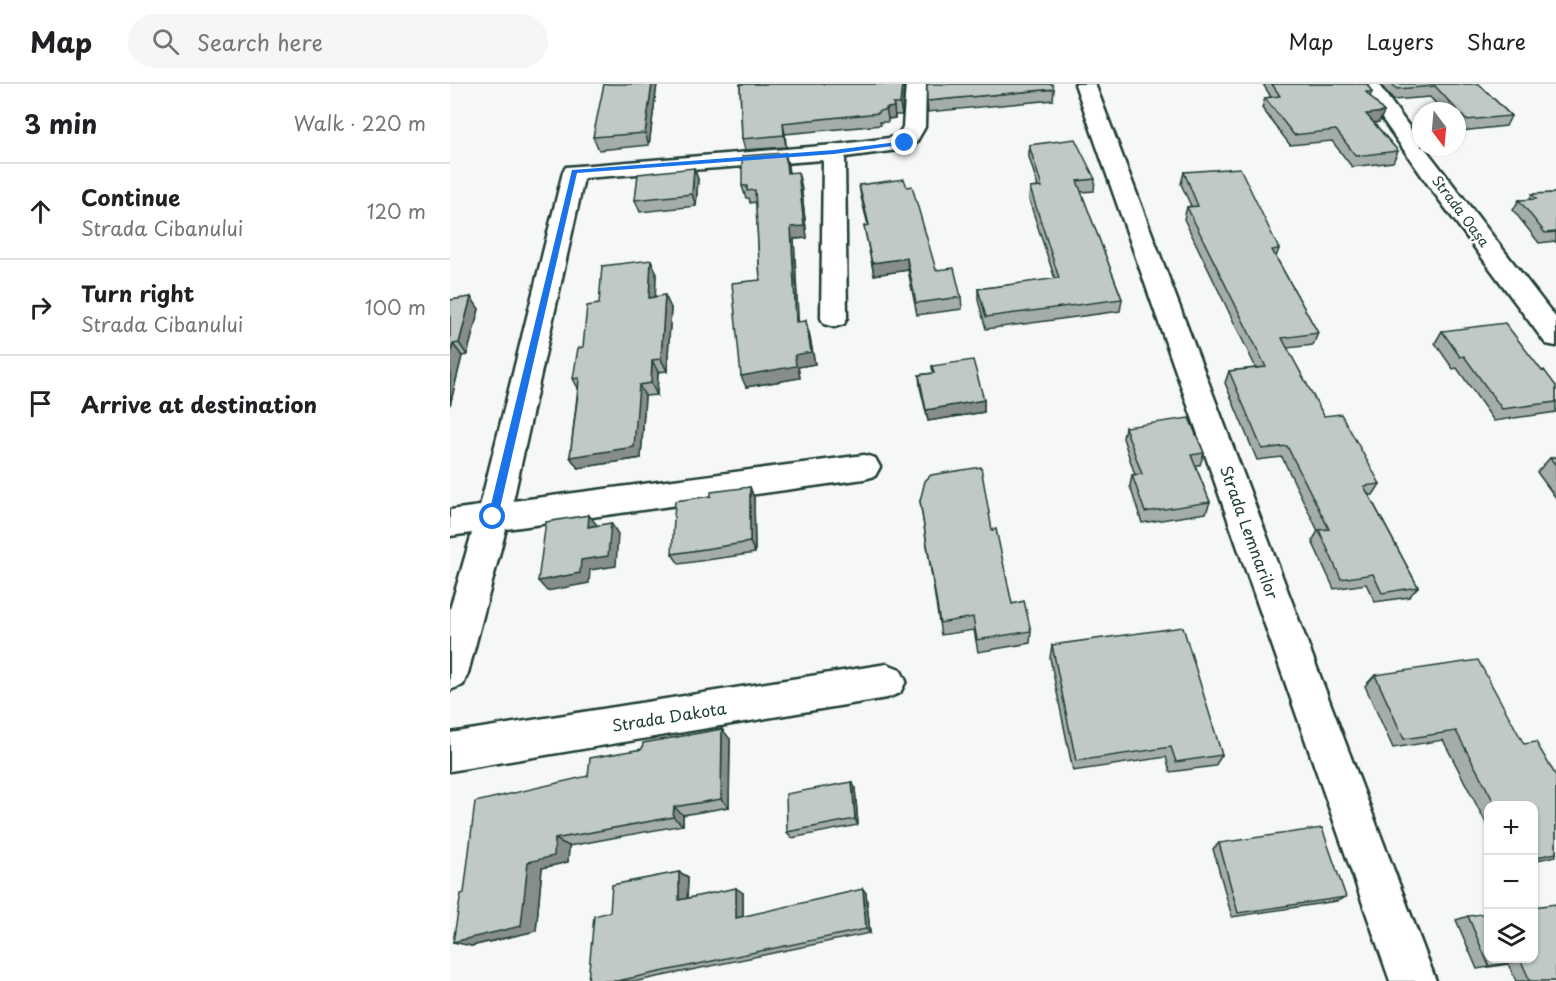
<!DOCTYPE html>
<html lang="en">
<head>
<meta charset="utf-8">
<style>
  :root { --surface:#fff; --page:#f6f6f6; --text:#202124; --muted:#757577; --line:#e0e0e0 }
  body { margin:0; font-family:"Playpen Sans",sans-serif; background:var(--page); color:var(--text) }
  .controls { position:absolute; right:18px; bottom:18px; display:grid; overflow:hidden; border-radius:12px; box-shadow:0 2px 4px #0004 }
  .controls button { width:54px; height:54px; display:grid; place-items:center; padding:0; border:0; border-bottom:2px solid var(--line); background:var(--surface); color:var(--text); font:30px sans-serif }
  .compass { position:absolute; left:962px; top:18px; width:54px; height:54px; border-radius:50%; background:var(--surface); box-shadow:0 2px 4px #0004; rotate:164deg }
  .stop { position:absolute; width:18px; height:18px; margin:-14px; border:4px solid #1a73e8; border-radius:50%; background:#fff }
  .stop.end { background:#1a73e8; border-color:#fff; box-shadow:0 2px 6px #0008 }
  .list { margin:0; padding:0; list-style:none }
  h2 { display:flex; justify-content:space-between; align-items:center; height:78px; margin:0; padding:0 24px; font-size:26px }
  h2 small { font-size:20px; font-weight:400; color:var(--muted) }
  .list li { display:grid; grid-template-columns:39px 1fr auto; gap:18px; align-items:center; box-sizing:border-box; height:96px; padding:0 24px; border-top:2px solid var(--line) }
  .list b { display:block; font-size:22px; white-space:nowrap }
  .list p { margin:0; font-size:20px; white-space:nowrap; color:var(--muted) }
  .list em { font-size:20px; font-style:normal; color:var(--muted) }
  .icon { flex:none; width:33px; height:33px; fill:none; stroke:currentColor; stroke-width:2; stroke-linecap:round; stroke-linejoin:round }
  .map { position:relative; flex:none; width:1106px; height:897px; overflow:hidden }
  header { display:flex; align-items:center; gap:36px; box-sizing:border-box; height:84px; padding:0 30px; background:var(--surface); border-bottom:2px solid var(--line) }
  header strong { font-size:28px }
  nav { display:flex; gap:33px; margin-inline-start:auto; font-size:21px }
  .search { width:420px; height:54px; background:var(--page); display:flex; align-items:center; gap:15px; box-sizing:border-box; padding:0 21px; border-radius:33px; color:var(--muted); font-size:22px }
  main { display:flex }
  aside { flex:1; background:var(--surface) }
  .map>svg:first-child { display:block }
</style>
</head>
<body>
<header>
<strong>Map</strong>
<div class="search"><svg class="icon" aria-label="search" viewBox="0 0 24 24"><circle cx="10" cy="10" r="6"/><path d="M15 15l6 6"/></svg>Search here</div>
<nav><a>Map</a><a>Layers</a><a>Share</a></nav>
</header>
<main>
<aside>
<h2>3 min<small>Walk · 220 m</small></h2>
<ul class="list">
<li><svg class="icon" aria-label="ahead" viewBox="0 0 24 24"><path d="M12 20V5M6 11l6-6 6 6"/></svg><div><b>Continue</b><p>Strada Cibanului</p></div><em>120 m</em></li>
<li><svg class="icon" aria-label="right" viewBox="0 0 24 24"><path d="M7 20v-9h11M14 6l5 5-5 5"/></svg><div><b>Turn right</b><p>Strada Cibanului</p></div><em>100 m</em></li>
<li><svg class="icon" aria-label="arrive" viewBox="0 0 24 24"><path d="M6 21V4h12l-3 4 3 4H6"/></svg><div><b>Arrive at destination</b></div></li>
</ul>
</aside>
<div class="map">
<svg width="1106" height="897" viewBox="0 0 1106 897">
  <rect width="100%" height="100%" fill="#f6f7f7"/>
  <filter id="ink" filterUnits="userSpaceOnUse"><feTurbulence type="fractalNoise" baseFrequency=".0167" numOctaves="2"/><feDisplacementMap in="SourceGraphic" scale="12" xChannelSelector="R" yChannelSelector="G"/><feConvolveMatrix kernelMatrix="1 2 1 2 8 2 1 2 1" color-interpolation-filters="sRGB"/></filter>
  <g filter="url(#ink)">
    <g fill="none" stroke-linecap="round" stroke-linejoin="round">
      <!-- minor casing -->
      <g stroke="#1f3d34" stroke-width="5">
        <path id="minor" d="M456 0H476L475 43 463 64 395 73 397 234 394 240 384 243 374 240 371 234 373 76 134 94 63 417 414 371 425 374 430 383 425 392 414 395 56 445 18 589 13 601 0 606V525L22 449 0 452V426L30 422 113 88 116 83 384 61 447 53 453 43Z
          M625 0H645L986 897H940Z
          M908 0H928L971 59V63H974L1106 234V262L1096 260 979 102Z
          M437 580 450 585 456 597 450 609 437 614 0 687V649Z"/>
      </g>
      <!-- minor -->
      <use href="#minor" fill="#fff" fill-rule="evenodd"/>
    </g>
    <!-- wall -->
    <path fill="#a5adaa" stroke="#1f3d34" stroke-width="1.5" d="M207 0 199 61 149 66 143 53Z
      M290 0H454L452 31H445V34L438 35V38H430L431 41 335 50 336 63 295 66 292 55Z
      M813 0H917L922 8 920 13 934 28 929 38 924 39 948 67 943 78 902 83 882 57 840 61 812 24 815 14 821 13Z
      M930 0H1029L1061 32 1056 42 1011 47 1007 42V27H993L980 13 943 16Z
      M604 5 603 16 478 28 477 17Z
      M579 61 645 95 644 107 631 108 672 215 670 227 536 245 528 216V205L605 195 579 116 580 104 588 103 579 73Z
      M335 69 339 89 351 100 357 154 344 155 348 238 359 248 365 280 348 283 350 294 296 303 310 196 306 118 300 119 299 114H296L292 102Z
      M244 84 248 95 246 122 190 128 185 116Z
      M734 88 829 165 826 173 868 249 863 261 837 264 874 332 930 400 923 411H919L968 503 959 513 925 518 916 500 884 505 862 457 868 447 832 373 807 376 775 299 779 287 806 284 734 135 737 123 741 122 731 100Z
      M409 101 511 213 512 225 467 231 458 186 424 191 414 142 418 141 411 113Z
      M1106 109V159L1105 157 1089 159 1063 126 1069 116H1079L1082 110Z
      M201 176 206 188 205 213 221 224 217 287 208 288 207 311 195 312 191 374 128 384 120 373 128 304 123 295 149 220Z
      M0 216 29 225 17 271 12 272 0 321Z
      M992 247 1092 287 1106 302V328L1044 337 1007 284 1003 285 985 259Z
      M482 282 534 316V328L478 337 470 303 469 291 483 289Z
      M675 343 754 369 750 381H745L760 418 756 429 692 439 680 402 682 391H685L673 354Z
      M1106 373V414L1087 388 1100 374Z
      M300 403 304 414 305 469 229 480 222 470 261 412Z
      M470 417 542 446 562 520 581 547 580 559 528 568 524 546 491 551Z
      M602 561 772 671 765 682 720 688 716 673 623 687 600 574Z
      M925 591 1074 660 1106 692V772L1083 777V722H1038V743L993 656 943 664 915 602Z
      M280 655 279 723 233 731V741L119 762 118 778 92 784 86 847 21 862 138 692Z
      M402 698 405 704 408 741 342 754 337 748Z
      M769 759 896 813 887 817 782 833 763 765Z
      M229 788 238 793 237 814 293 809V833L416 809 420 849 188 897H138L160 828Z
      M1018 832 1106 897H1066L1058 880 1027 885 1006 836Z"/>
    <!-- shaded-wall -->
    <path fill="#868d8b" stroke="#1f3d34" stroke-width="1.5" d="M202 0H207L199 61 195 49Z
      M452 0H454L452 31 450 20Z
      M444 23 445 34 438 35 436 24Z
      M934 28 929 38 912 40 916 30Z
      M333 39 335 50 336 63 334 51Z
      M335 69 338 81 340 101 337 89Z
      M244 84 248 95 246 122 242 110Z
      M348 88 351 100 357 154 344 155 349 250 346 238 341 143Z
      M457 174 458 186 424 191 422 179Z
      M201 176 206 188 205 226 199 214Z
      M215 211 221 224 217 287 211 275Z
      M21 213 29 225 17 271 9 259Z
      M356 237 365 280 348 283 350 294 296 303 291 292 345 271Z
      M3 260 12 272 0 321V273Z
      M202 276 208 288 207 311 201 299Z
      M189 301 195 312 191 374 128 384 120 373Z
      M534 316V328L478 337 476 326Z
      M300 403 304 414 305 469 300 458Z
      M139 431 147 441 138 443Z
      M161 439 168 450 166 482 140 486 139 499 97 507 88 497 131 476Z
      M272 645 280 655 279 723 271 715Z
      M402 698 405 704 408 741 405 735Z
      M224 723 233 731V741L223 733Z
      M105 755 119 762 118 778 92 784 86 847 21 862 3 858 78 778Z
      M229 788 238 793 237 820 229 816Z
      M286 804 293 809V838L286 834Z
      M413 805 416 809 420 849 416 845Z"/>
    <!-- building -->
    <path fill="#c0c9c6" stroke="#1f3d34" stroke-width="1.5" d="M154 0H202L195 49 143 53Z
      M290 0H452L450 20H443L444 23 436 24 437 26 429 27V29L333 39 334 51 292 55Z
      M477 0H602L604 5 477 17Z
      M822 0H917L922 8H916L934 28 916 30 948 67 906 72 886 46 844 51 815 14 830 12Z
      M942 0H1029L1061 32 1016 36 985 2 947 5Z
      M625 55 645 95 627 97 672 215 536 233 528 205 609 194 580 104 592 103 579 61Z
      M335 69 337 89 348 88 354 142 341 143 346 238 356 237 361 268 345 271 346 282 291 292 282 199 310 196 305 106 297 107V102H292V72Z
      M244 84 242 110 185 116 188 90Z
      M790 84 829 165 822 166 868 249 832 254 874 332 891 330 930 400 914 402 968 503 932 509 923 490 891 495 869 446 879 445 837 362 812 365 779 287 816 283 737 123 748 122 734 88Z
      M454 95 457 103 462 102 486 186 504 184 511 213 466 219 457 174 422 179 414 142 419 141 409 101Z
      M1106 109V148L1095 149 1069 116 1086 115 1082 110Z
      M201 176 199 214 215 211 211 275 202 276 201 299 189 301 184 363 120 373 128 309 129 294 123 295 128 264 133 263 137 222 149 220 152 182Z
      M21 213 9 259 3 260 0 273V216Z
      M1055 239 1092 287 1094 286 1106 302V318L1052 325 1014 272 1010 273 992 247Z
      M523 276 534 316 476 326 469 291 484 289 482 282Z
      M739 334 754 369 741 371 760 418 695 428 682 391 692 390 675 343Z
      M1106 373V381L1100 374Z
      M531 383 542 446 546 445 562 520 574 517 581 547 527 556 523 533 490 539 470 417 475 397 481 391Z
      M300 403V458L222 470 225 417 261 412V408Z
      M139 431 138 443 161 439 158 472 131 476 130 489 88 497 96 438Z
      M733 543 772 671 726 678 721 663 626 677 602 561Z
      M1028 576 1074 660 1086 658 1106 692V769L1083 774V722H1046L1006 647 954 655 925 591Z
      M272 645 271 715 224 723 223 733 105 755 104 772 78 778 71 842 3 858 11 810 14 809 25 718 138 692 140 674 192 665 193 659Z
      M402 698 405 735 337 748 336 710Z
      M872 744 896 813 788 829 769 759Z
      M229 788V816L286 804V834L413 805 416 845 167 897H138L144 832 160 828 162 801Z
      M1106 820V897H1080L1071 877 1039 882 1018 832 1038 829V874H1083V823Z"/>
  </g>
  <!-- route -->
  <path fill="#1a73e8" d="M455 57 457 60 384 70 127 89 48 433 43 437 39 436 38 433 122 86 384 66Z"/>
  <g text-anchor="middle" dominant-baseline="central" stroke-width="5" stroke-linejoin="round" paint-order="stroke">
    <!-- far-street labels -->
    <g font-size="14" fill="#1f3d34" stroke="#fff">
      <text transform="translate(1011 127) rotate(53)">Strada Oașa</text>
    </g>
    <!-- street labels -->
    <g font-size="16" fill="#1f3d34" stroke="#fff">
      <text transform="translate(800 448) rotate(70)">Strada Lemnarilor</text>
      <text transform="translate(219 632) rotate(-9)">Strada Dakota</text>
    </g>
  </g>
</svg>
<div class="controls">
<button>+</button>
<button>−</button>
<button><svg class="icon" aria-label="layers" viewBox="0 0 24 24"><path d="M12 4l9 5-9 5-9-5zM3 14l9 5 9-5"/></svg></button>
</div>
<svg class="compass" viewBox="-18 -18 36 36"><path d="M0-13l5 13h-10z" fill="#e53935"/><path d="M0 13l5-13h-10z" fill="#757577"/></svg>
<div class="stop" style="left:43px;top:433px"></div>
<div class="stop end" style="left:455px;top:59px"></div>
</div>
</main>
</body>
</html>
